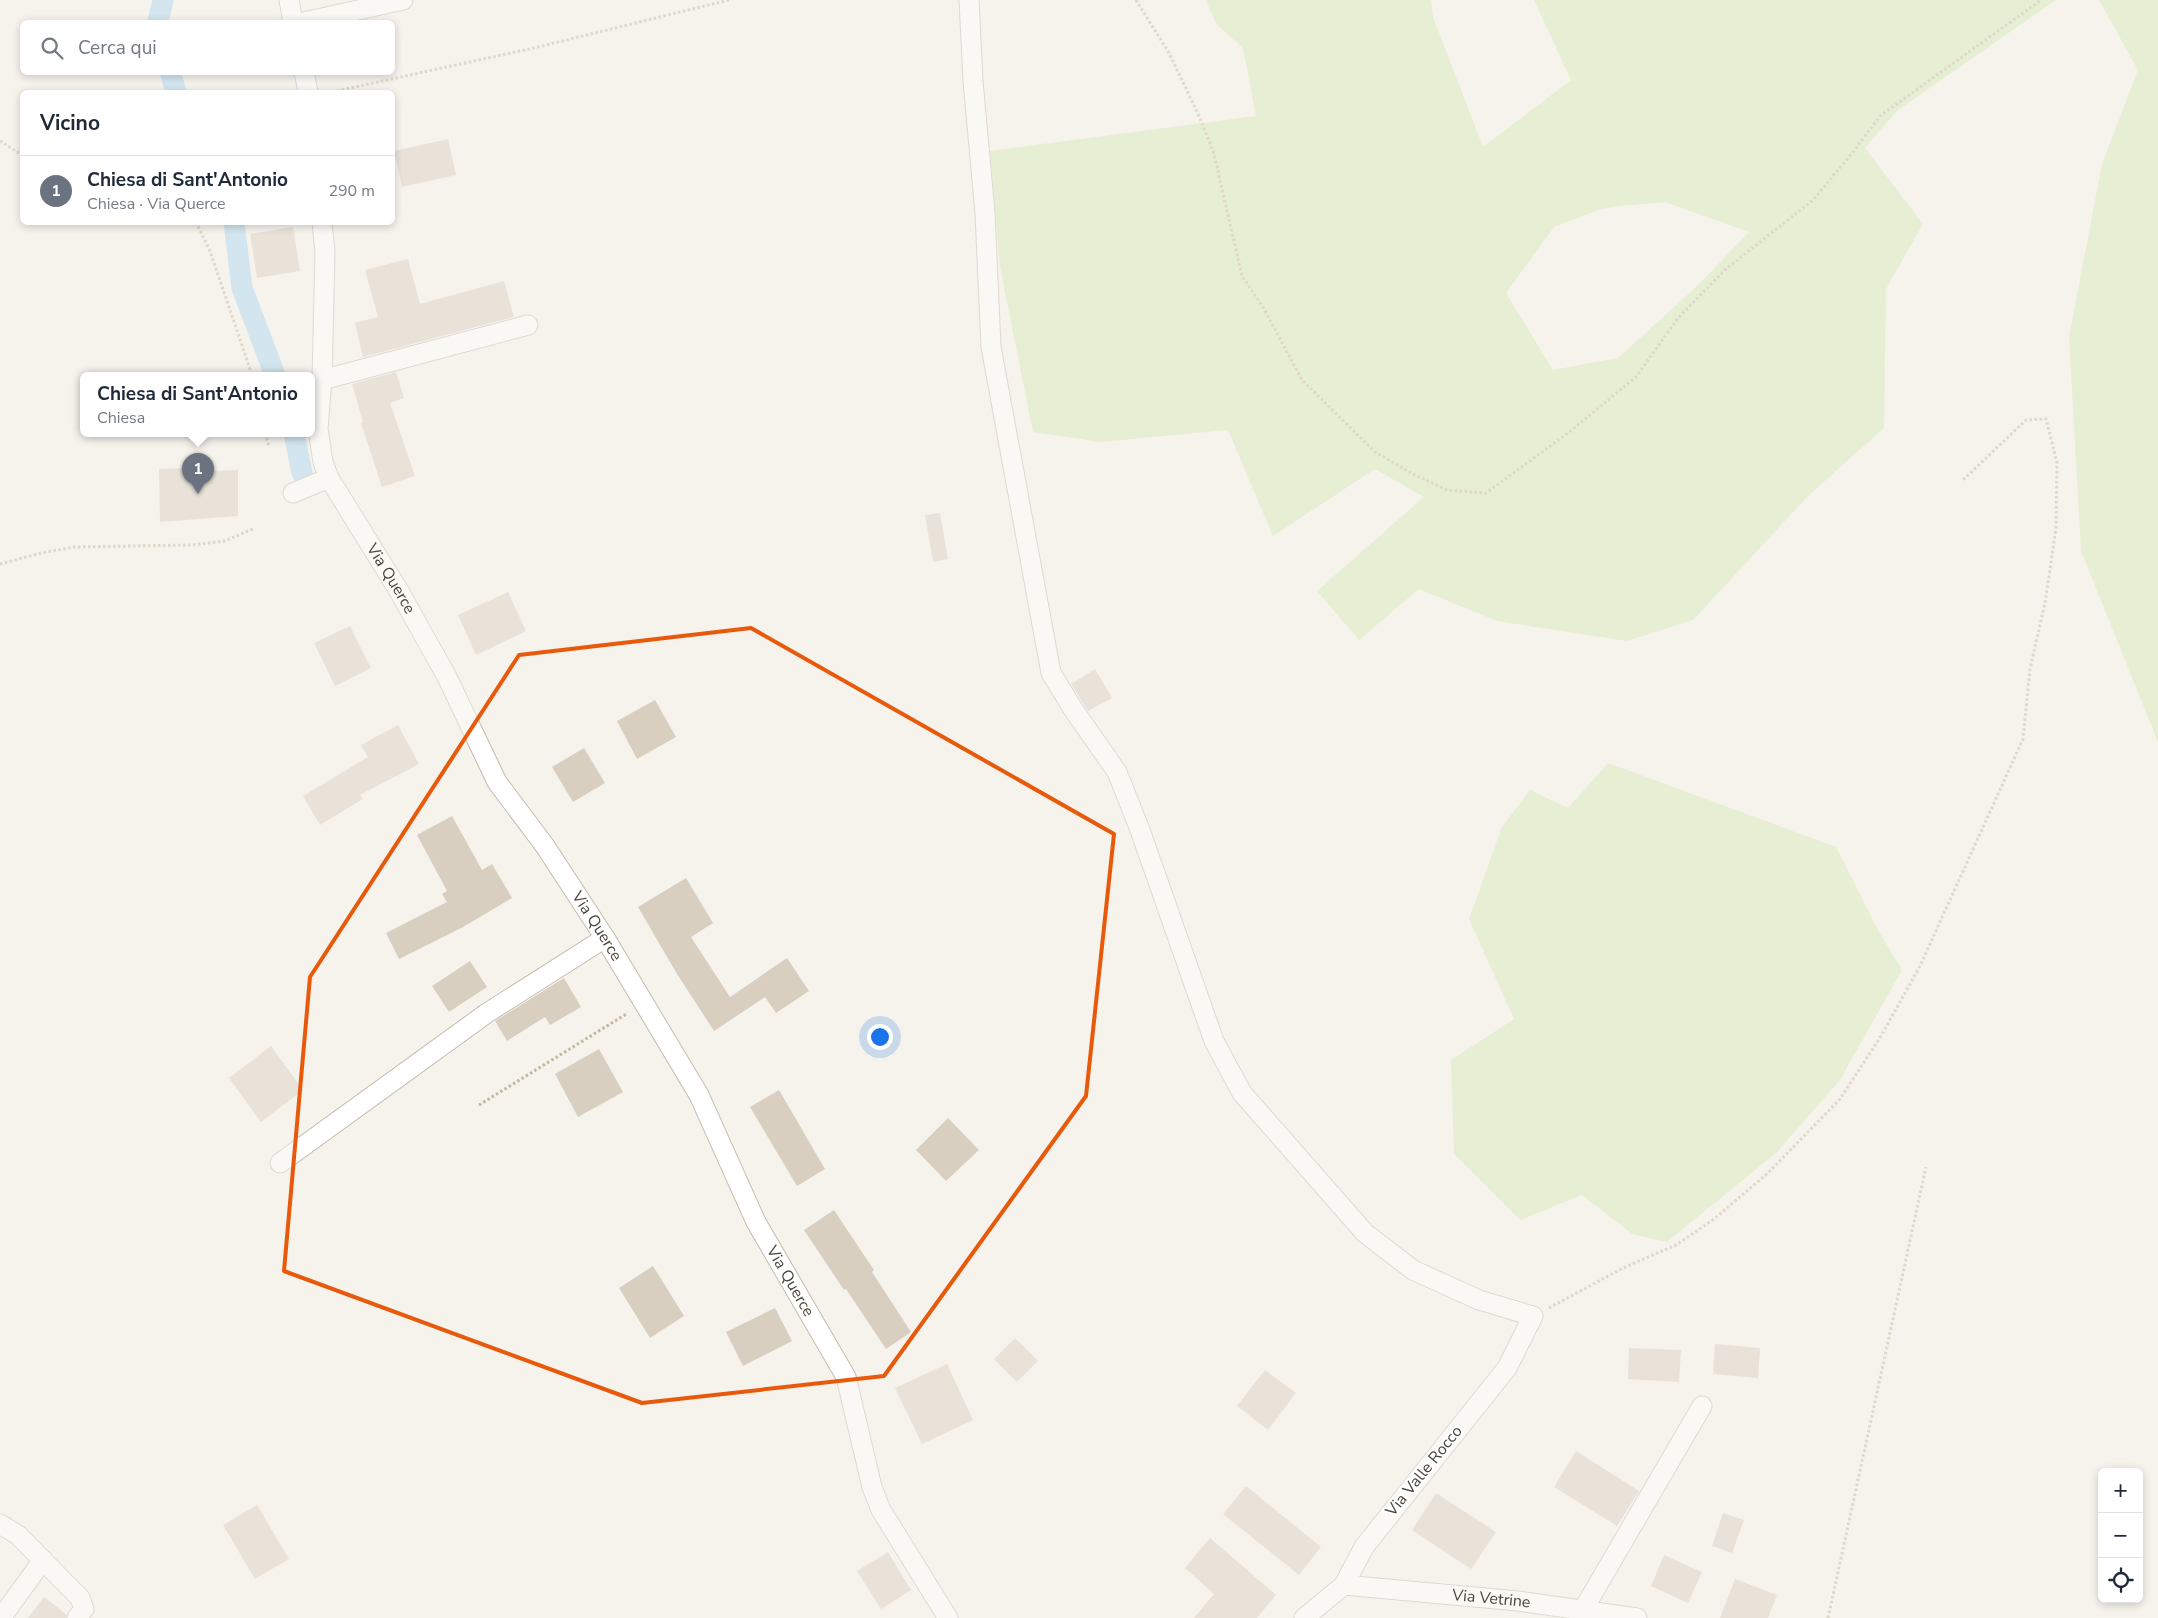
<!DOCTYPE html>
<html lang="it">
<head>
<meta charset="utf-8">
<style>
  :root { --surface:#fff; --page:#f2f2f3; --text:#1f2937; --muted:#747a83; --line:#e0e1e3; --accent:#fc3f1d }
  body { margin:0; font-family:"Nunito Sans",sans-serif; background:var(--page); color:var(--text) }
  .controls { position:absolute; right:15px; bottom:15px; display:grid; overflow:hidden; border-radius:8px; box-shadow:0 2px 8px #0003 }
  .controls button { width:45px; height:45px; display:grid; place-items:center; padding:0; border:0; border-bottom:1px solid var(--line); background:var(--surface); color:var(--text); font:25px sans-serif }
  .you { position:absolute; left:879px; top:1036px; width:18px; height:18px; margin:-12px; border:4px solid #fff; border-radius:50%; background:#1a73e8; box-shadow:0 0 0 8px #1a73e833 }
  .badge { display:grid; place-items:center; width:32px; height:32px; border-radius:50%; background:var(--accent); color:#fff; font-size:16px; font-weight:700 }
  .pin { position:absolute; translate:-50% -41px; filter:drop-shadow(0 1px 2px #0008) }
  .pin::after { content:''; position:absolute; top:26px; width:18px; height:15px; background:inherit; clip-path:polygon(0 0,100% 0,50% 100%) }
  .popup { position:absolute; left:80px; top:372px; width:235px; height:65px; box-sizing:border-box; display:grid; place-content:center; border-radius:8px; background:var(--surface); filter:drop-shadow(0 1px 4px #0005); font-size:16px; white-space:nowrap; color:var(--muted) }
  .popup b { font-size:19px; color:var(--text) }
  .popup::after { content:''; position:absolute; left:50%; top:100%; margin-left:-10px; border:10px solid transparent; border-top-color:var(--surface) }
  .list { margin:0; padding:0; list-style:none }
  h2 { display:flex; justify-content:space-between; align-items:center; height:65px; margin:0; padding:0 20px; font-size:21px }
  h2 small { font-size:16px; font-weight:400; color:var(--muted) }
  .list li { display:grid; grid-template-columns:32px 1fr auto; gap:15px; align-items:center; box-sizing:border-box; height:70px; padding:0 20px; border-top:1px solid var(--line) }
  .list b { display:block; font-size:19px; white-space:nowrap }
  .list p { margin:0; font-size:16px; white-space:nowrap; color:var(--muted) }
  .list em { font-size:16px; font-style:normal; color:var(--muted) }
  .icon { flex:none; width:28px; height:28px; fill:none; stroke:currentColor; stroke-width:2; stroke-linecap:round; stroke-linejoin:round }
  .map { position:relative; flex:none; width:2158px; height:1618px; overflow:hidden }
  .search { position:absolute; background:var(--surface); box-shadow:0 2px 8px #0003; left:20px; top:20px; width:375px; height:55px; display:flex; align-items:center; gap:12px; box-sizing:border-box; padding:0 18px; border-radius:8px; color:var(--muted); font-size:19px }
  .panel { position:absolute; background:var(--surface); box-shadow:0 2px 8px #0003; left:20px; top:90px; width:375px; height:135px; border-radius:8px }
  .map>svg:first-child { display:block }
</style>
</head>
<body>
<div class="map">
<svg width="2158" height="1618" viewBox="0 0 2158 1618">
  <rect width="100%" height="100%" fill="#f6f3ec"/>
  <!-- green -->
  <path fill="#d2eab5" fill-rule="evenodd" d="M1206 0H1431L1433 17 1483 147 1571 80 1534 0H2056L1897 111 1865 148 1923 224 1886 289 1884 428 1808 496 1693 620 1627 641 1497 621 1419 589 1359 640 1317 591 1424 497 1375 469 1273 536 1228 430 1101 442 1033 432 1000 267 990 151 1256 116 1243 48 1216 24ZM1665 202 1749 232 1697 286 1618 358 1553 370 1506 293 1554 227 1598 210 1619 206Z
    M2099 0H2158V742L2081 551 2069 337 2102 164 2138 70Z
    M1608 763 1836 847 1877 928 1902 970 1840 1080 1776 1153 1667 1242 1632 1234 1582 1195 1520 1220 1454 1154 1451 1060 1514 1019 1469 919 1502 827 1530 790 1568 808Z"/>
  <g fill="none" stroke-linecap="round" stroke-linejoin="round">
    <!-- canal -->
    <path stroke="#a9d4f2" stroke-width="21" d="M158 22 163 0
      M170 72 176 92
      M234 222 242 288 275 375
      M294 433 302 473"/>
  </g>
  <!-- building -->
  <path fill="#d8cfc1" d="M448 139 456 175 402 187 394 151Z
    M293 227 300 271 257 278 250 234Z
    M408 259 420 304 504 281 514 317 363 357 355 323 378 317 365 270Z
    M396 372 404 398 390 403 415 476 382 487 361 423 363 422 352 384Z
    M211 467V471L238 470V516L160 522 159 469Z
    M940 513 948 559 933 562 925 515Z
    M508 592 526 631 476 655 458 615Z
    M350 626 371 668 335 686 314 643Z
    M1095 669 1112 698 1088 711 1071 684Z
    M655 700 676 737 637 759 617 721Z
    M398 725 419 764 360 795 363 799 320 825 303 796 368 757 361 745Z
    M584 748 605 783 573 802 552 767Z
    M452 816 482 870 492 864 512 898 463 927 399 959 386 933 447 902 442 894 447 891 417 835Z
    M686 878 713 923 691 937 730 997 787 958 809 991 776 1013 765 997 714 1031 677 974 638 907Z
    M470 961 487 987 449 1012 432 986Z
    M564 978 581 1007 550 1025 545 1017 507 1041 495 1021Z
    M271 1046 303 1090 261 1122 229 1078Z
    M599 1049 623 1092 578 1117 555 1074Z
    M779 1090 825 1169 797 1186 750 1107Z
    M948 1118 979 1150 946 1181 916 1150Z
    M834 1210 874 1270 872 1272 911 1332 886 1349 846 1289 844 1290 804 1230Z
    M653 1266 684 1316 650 1338 619 1288Z
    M775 1308 792 1341 743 1366 726 1332Z
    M1015 1338 1038 1361 1017 1382 994 1359Z
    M1715 1344 1760 1348 1758 1378 1713 1374Z
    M1629 1348 1681 1350 1679 1382 1628 1379Z
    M947 1364 973 1420 922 1444 895 1388Z
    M1265 1370 1296 1393 1268 1430 1237 1406Z
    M1576 1451 1639 1491 1617 1526 1554 1487Z
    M1246 1486 1321 1547 1299 1575 1223 1514Z
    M1436 1493 1496 1532 1471 1569 1412 1530Z
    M257 1505 289 1559 255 1579 223 1525Z
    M1723 1513 1744 1520 1732 1553 1712 1546Z
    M1210 1538 1276 1595 1257 1618H1194L1214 1594 1185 1568Z
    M888 1552 911 1590 881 1609 857 1571Z
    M1664 1555 1702 1572 1688 1603 1651 1586Z
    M1735 1579 1777 1595 1768 1618H1720Z
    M44 1597 67 1615 66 1618H28Z"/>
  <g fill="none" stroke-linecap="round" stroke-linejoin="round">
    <!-- minor casing -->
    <g stroke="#c2bbae" stroke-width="21">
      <g id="minor">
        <path d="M289 0 293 22"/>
        <path d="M969 0 973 81 985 213 991 347 1051 673 1073 709 1117 772 1140 830 1214 1041 1242 1093 1365 1233 1413 1270 1479 1300 1533 1316 1507 1368 1364 1547 1344 1585 1304 1618"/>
        <path d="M304 22 403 0"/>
        <path d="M304 72 308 92"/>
        <path id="s1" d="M322 222 325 252 322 380 318 429 323 462 329 478 399 591 447 677 497 782 545 846 605 938 699 1095 756 1222 846 1377 872 1487 881 1510 948 1618"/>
        <path d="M322 380 528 325"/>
        <path d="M293 493 329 478"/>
        <path d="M280 1163 487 1013 605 938"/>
        <path d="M0 1524 18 1535 80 1598 84 1609 77 1618"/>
        <path id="s2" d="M1344 1585 1518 1601 1637 1618"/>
        <path d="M1583 1610 1702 1406"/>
        <path d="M1 1618 43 1560"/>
      </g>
    </g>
    <!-- path -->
    <path stroke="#c4b79f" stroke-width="3" stroke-dasharray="2.5 2.5" stroke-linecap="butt" d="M1136 0 1169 53 1200 118 1214 154 1242 276 1263 307 1302 380 1375 452 1411 473 1447 490 1486 493 1568 433 1636 377 1678 318 1726 269 1813 200 1853 152 1880 116 2041 0
      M332 92 534 48 729 0
      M0 141 22 155
      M196 222 210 251 252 375
      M266 433 269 448
      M0 564 41 553 74 547 192 545 225 541 255 528
      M479 1105 628 1013
      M1549 1308 1623 1268 1676 1245 1714 1219 1768 1173 1840 1099 1881 1036 1920 966 2023 739 2030 669 2045 603 2056 528 2057 463 2046 419 2026 420 1963 480
      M1828 1618 1926 1167"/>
    <!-- minor -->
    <use href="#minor" stroke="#fff" stroke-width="19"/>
  </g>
  <!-- marked area -->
  <path d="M0 0H2158V1618H0ZM751 628 1114 834 1086 1096 884 1376 642 1403 284 1271 310 977 519 655Z" fill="#f6f3ec" fill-opacity=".55" fill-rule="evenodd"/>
  <path fill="none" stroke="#e8590c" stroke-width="4" stroke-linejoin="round" d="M751 628 1114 834 1086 1096 884 1376 642 1403 284 1271 310 977 519 655Z"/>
  <g text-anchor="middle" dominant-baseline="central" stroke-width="5" stroke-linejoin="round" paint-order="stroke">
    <!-- street labels -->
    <g font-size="16" fill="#4b4439" stroke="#fff">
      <text stroke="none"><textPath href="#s1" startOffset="376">Via Querce</textPath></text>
      <text stroke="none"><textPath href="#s1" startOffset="781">Via Querce</textPath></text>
      <text stroke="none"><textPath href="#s1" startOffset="1186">Via Querce</textPath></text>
      <text transform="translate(1424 1471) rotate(-51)">Via Valle Rocco</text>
      <text stroke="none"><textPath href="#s2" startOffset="148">Via Vetrine</textPath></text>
    </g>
  </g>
</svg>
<div class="controls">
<button>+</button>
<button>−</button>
<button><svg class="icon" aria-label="locate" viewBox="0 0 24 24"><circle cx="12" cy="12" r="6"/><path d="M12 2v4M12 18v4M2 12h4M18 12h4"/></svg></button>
</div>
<div class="you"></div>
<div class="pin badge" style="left:198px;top:494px;background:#6b7280">1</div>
<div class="popup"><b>Chiesa di Sant'Antonio</b>Chiesa</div>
<div class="search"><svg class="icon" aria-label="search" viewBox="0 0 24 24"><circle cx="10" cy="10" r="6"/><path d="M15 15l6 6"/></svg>Cerca qui</div>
<section class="panel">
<h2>Vicino<small></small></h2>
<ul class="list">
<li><span class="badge" style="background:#6b7280">1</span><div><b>Chiesa di Sant'Antonio</b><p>Chiesa · Via Querce</p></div><em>290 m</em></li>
</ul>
</section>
</div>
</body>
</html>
